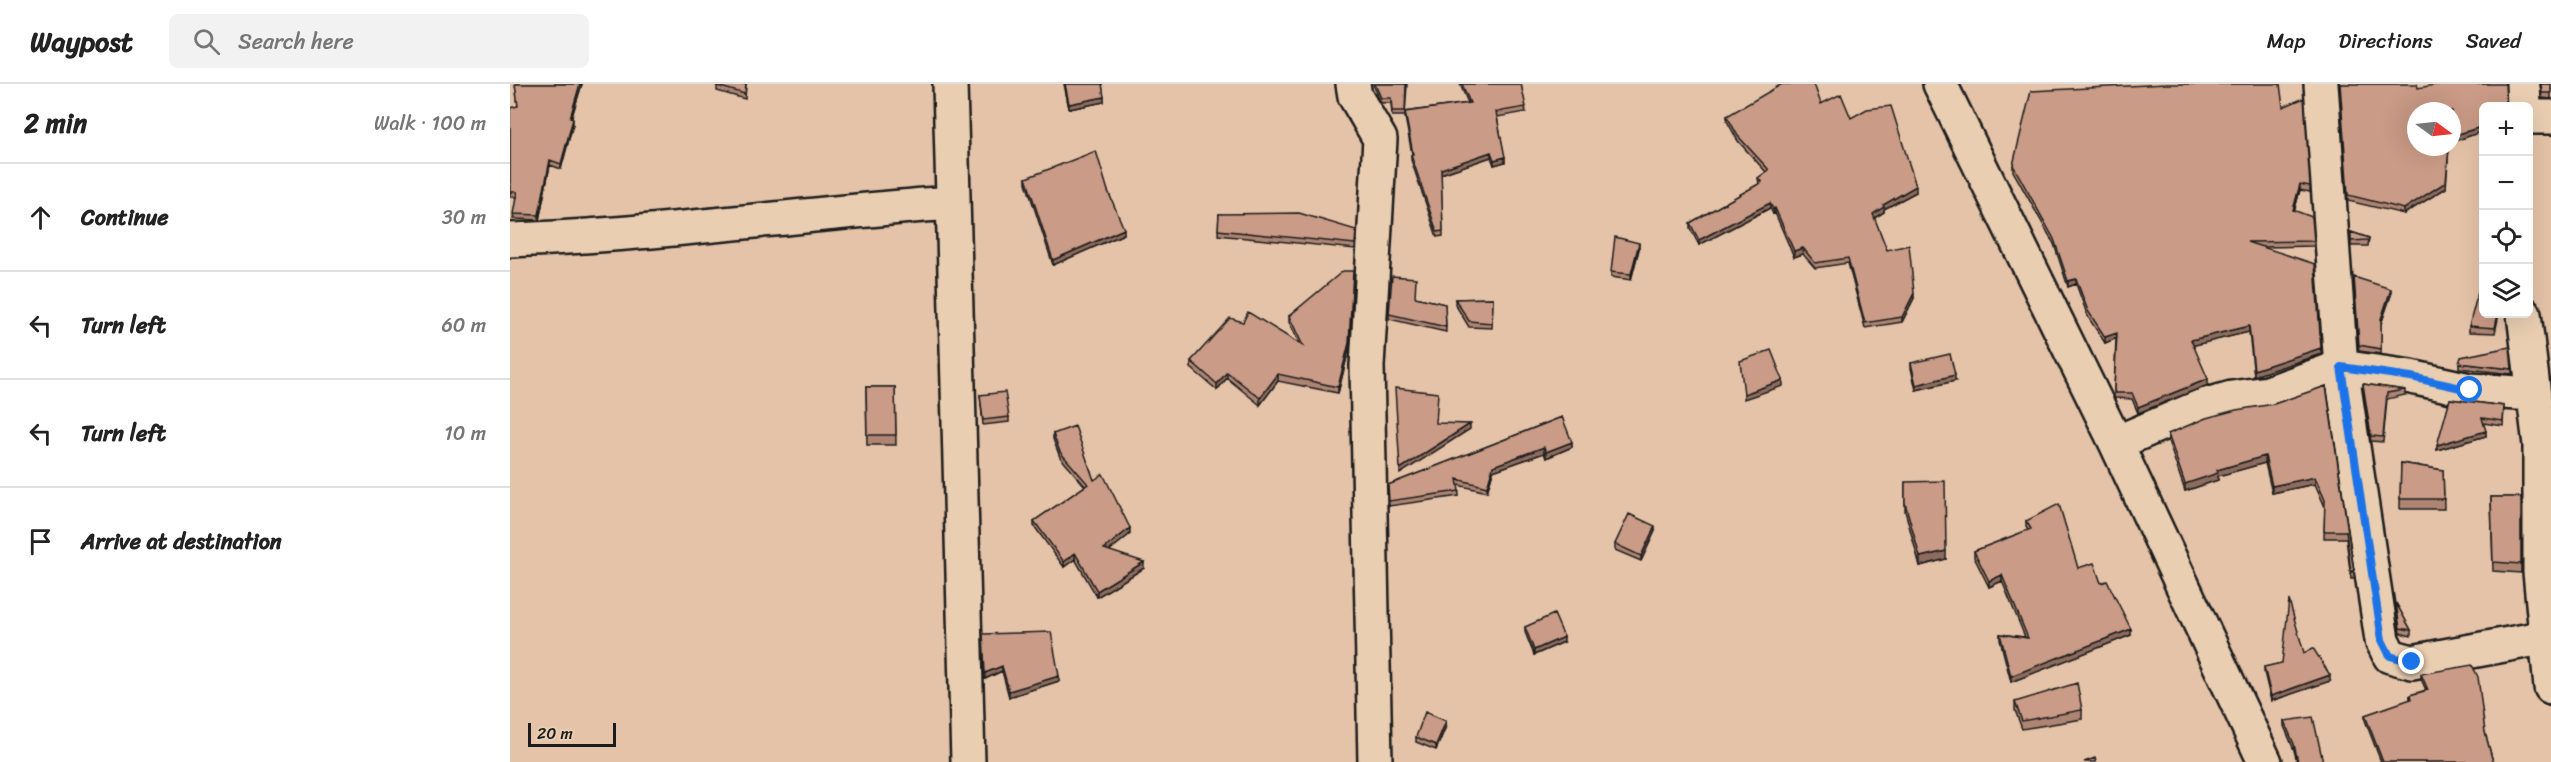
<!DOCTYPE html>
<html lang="en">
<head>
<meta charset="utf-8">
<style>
  :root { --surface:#fff; --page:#f2f2f2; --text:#222; --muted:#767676; --line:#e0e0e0 }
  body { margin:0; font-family:Sriracha,sans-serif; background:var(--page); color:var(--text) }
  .controls { position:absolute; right:18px; top:18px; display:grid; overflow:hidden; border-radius:9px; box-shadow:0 6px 24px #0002 }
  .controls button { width:54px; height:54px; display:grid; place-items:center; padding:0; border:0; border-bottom:2px solid var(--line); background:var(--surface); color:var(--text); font:30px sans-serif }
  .compass { position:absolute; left:1897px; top:18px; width:54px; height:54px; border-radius:50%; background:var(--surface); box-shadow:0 6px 24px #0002; rotate:105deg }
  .scale { position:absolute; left:18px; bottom:15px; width:88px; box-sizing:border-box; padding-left:6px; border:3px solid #1c1c1c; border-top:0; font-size:16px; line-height:21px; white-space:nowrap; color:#1c1c1c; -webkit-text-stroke:4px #e9ceb1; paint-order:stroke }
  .stop { position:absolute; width:18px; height:18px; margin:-14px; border:4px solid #1a73e8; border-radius:50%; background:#fff }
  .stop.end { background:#1a73e8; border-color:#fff; box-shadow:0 2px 6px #0008 }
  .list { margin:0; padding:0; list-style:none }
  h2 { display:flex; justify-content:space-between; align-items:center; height:78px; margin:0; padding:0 24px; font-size:26px }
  h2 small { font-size:20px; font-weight:400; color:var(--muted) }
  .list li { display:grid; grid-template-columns:39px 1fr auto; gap:18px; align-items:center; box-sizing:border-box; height:108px; padding:0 24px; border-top:2px solid var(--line) }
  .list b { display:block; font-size:22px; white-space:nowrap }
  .list em { font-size:20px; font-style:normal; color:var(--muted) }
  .icon { flex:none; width:33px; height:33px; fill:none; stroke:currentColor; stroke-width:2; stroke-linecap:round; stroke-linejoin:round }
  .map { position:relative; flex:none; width:2041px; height:678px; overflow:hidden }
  header { display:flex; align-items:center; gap:36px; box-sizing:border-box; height:84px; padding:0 30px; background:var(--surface); border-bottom:2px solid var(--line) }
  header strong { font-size:28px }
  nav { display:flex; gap:33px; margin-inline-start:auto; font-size:21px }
  .search { width:420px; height:54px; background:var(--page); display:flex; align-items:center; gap:15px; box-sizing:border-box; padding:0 21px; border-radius:9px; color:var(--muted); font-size:22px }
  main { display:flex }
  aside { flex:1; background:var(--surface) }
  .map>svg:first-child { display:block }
</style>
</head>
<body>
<header>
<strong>Waypost</strong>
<div class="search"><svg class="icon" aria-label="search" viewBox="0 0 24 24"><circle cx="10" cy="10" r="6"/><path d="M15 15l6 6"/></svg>Search here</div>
<nav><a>Map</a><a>Directions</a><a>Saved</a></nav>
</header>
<main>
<aside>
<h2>2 min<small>Walk · 100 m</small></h2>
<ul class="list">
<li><svg class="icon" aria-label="ahead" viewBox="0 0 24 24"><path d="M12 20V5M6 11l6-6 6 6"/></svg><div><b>Continue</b></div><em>30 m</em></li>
<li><svg class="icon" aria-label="left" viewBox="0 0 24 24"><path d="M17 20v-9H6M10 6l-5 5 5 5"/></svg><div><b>Turn left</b></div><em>60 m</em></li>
<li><svg class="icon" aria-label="left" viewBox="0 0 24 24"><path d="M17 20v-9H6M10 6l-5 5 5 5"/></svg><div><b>Turn left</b></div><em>10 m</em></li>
<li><svg class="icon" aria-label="arrive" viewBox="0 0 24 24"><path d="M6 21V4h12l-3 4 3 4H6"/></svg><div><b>Arrive at destination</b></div></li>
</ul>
</aside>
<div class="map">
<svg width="2041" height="678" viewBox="0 0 2041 678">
  <rect width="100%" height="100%" fill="#e5c3a8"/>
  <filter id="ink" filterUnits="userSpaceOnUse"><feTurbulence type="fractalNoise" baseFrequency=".0167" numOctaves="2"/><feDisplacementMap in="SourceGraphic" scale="12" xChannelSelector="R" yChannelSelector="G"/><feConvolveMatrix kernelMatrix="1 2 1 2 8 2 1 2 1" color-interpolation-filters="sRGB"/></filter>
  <g filter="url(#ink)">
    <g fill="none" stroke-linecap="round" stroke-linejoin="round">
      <!-- minor casing -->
      <g stroke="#1c1c1c" stroke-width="38">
        <path id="minor" d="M440 0 458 678
          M843 0 845 12 870 55 857 282 865 678
          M1430 0 1606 359 1755 678
          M1811 0 1831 283 1872 556 1880 572 1902 578 2037 553
          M2013 0 2014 22
          M2018 33H2041
          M0 156C148 151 295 129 442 119
          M2014 230 2030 361V488L2041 603
          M1606 359 1690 323 1722 314 1758 309 1831 283 1901 293 1960 306 2024 310"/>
      </g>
      <!-- minor -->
      <use href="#minor" stroke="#e9ceb1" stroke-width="33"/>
    </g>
    <!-- wall -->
    <path fill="#ae8573" stroke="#1c1c1c" stroke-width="1.5" d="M5 0H72L61 34 63 40 51 85 40 81 29 136 3 135 7 113H0V24L8 22Z
      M207 0H236L235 15 207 7Z
      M554 0H592L594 18 559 25Z
      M863 0H897L895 32H882L881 19H871Z
      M950 0H1011L1016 28 987 33 995 78 984 81 981 73 931 90 933 152 927 153 901 76V71L902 70 895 33V28L958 19Z
      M1829 0 1908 4 1996 22H1974V47L1942 58V27H1906L1936 104 1894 130 1838 117Z
      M2030 0H2041V15L2032 14Z
      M1311 20 1341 34 1406 108 1374 125V128L1364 134 1377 166 1404 214 1392 238 1355 244 1338 179 1305 184 1293 170 1284 173 1265 129 1263 130 1260 124 1189 161 1180 144V139L1249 100 1248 94 1256 88 1228 57 1217 37V32Z
      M1773 23 1800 102V108L1790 106 1784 127 1804 157V162L1754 163 1811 270 1744 292 1739 248 1683 261 1698 301 1628 329 1622 315 1605 314 1604 312V306L1606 254 1595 259 1578 233 1566 200 1558 203 1544 160 1503 87V81Z
      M516 94 598 107 614 150 543 181 516 99Z
      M709 130 846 146 845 165 708 151Z
      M1841 148 1859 154 1858 162H1841Z
      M1129 165 1121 196 1101 193V188Z
      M1844 199 1881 211 1871 240V270L1849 267Z
      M905 213 935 220 936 248 879 235V230Z
      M983 214 982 244 959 243 945 220V215Z
      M1974 230H1989L1985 249 1959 248V242Z
      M779 232 839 265 828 309 768 297 750 321 717 294 707 306 681 284V277L789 259 779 238Z
      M1401 279 1445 297 1406 306 1401 284Z
      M1949 279 2002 285V290L1949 284Z
      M1853 300 1895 306V311L1877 315 1873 358 1861 357Z
      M1816 302 1844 488V495H1841L1836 454H1814L1815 423 1805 400 1762 409 1755 379 1708 392V396L1675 407 1658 357V350L1764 320Z
      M356 303H385L386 361H357Z
      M470 311 499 333V338L473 341Z
      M1940 315 1994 322 1993 342 1973 339 1976 352 1927 366Z
      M1052 333 1062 363 1036 374 1034 369 983 387 977 408 948 401 949 412 879 422 878 401Z
      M543 350 584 396 620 450 599 467 634 484 587 513 565 475 554 483 524 442V437L575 402 550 373 543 355Z
      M1891 379 1933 386 1934 425H1890Z
      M1395 398 1436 475 1410 482 1395 427Z
      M1981 413H2011V489L1983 487Z
      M1516 437 1568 484 1591 499 1621 551 1501 598 1490 556V550L1515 553 1492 497 1479 503 1464 473V467L1518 446 1516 443Z
      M1145 447 1131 477 1105 466V460Z
      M1886 519 1901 546V552L1890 549Z
      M1015 543 1054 558 1024 571 1015 548Z
      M473 550 549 597 499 613 492 587 475 595Z
      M1772 579 1820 597 1761 617 1754 588V583Z
      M1911 590 1975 648 1983 678H1871L1855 636V631L1900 616V611L1916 606 1911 595Z
      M1505 618 1572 626V635L1512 645 1505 626Z
      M1774 637 1813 678H1787L1784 666 1774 642Z
      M936 642 926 666 906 658V653Z"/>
    <!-- shaded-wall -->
    <path fill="#8d6c5e" stroke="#1c1c1c" stroke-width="1.5" d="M70 0H72L60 39V34Z
      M594 13V18L559 25V20Z
      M1996 18V22H1986V20Z
      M63 35V40L51 85V80Z
      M1974 42V47L1942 58V52Z
      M1939 63 1936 104 1894 130V125Z
      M981 68V73L931 90V85Z
      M995 73V78L984 81V76Z
      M40 76V81L29 136V131Z
      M1790 100V106L1783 132V126Z
      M1406 102V108L1374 125V128L1363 135V130L1373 121Z
      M1260 119V124L1189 161V156Z
      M1265 124V129L1263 130V125Z
      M614 145V150L543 181V176Z
      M1129 159V165L1121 196V190Z
      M1293 164V170L1284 173V167Z
      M843 194 839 265 828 309V303Z
      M1566 195V200L1558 203V197Z
      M1881 205V211L1871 240V235Z
      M1404 209V214L1392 238V233Z
      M1739 242V248L1681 262V256Z
      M1607 249V254L1595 259V253Z
      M1811 264V270L1744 292V286Z
      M717 288V294L707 306V300Z
      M768 290V297L750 321V314Z
      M1445 291V297L1406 306V301Z
      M1698 295V301L1628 329V323Z
      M1273 296V302L1234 315V310Z
      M960 340V345L890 390V385Z
      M1976 347V352L1927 366V361Z
      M1062 358V363L1036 374V368Z
      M1034 363V369L983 387 977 408V403L983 382Z
      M1755 372V379L1708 392V396L1675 407V400L1707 386Z
      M1805 393V400L1762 409V402Z
      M1145 442V447L1131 477V472Z
      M620 444V450L594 471V465Z
      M1436 467V475L1410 482V473Z
      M565 469V475L554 483V478Z
      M634 478V484L587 513V507Z
      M1492 491V497L1479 503V497Z
      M1621 545V551L1501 598V592Z
      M1054 553V558L1024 571V566Z
      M492 582V587L475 595V589Z
      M1820 591V597L1761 617V612Z
      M549 592V597L499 613V607Z
      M936 637V642L926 666V661Z"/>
    <!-- building -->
    <path fill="#ca9b86" stroke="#1c1c1c" stroke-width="1.5" d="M5 0H70L60 34 63 35 51 80 40 76 29 131 3 130 7 108H0V24L8 22Z
      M207 0H236L235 10 207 2Z
      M555 0H592L594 13 559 20Z
      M865 0H896L895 27H882L881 14H871Z
      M952 0H1011L1016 23 986 28 995 73 984 76 981 68 931 85 933 147 927 148 901 71 903 70 895 28 960 19Z
      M1272 0H1304L1311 20 1331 10 1341 34 1357 25 1381 22 1406 102 1373 121 1374 123 1363 130 1377 166 1399 161 1404 209 1392 233 1355 239 1338 174 1305 179 1293 164 1284 167 1265 124 1263 125 1260 119 1189 156 1180 139 1252 98 1248 94 1259 86 1228 52 1217 32Z
      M1656 0H1770L1773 23 1794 14 1800 102 1790 100 1783 126 1802 133 1804 157 1737 158 1805 180 1811 264 1744 286 1739 242 1681 256 1698 295 1628 323 1622 309H1605L1604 306 1607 249 1595 253 1578 227 1566 195 1558 197 1544 155 1503 81 1521 7Z
      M1830 0H1907L1908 4 1930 0H1995L1996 18 1986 20 1987 22H1974V42L1942 52V27H1906V63H1939L1936 98 1894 125 1838 111Z
      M2031 0H2041V9H2032Z
      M586 67 598 107 614 145 543 176 516 94Z
      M789 129 846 146 845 160 708 146 709 130Z
      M1841 148 1859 154 1858 156 1841 157Z
      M1105 153 1129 159 1121 190 1101 188Z
      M833 187H843L839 259 828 303 768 290 750 314 717 288 707 300 681 277 720 234 733 238 738 228 793 262 779 232Z
      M1973 190 1974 230H1988L1985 244 1959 242Z
      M882 192 906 194 905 213 935 220 936 243 879 230Z
      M1844 193 1881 205 1871 235V265L1849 261Z
      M983 214 982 239 959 237 945 215Z
      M2000 263 2002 285 1949 279 1951 273Z
      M1261 266 1273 296 1234 310 1230 277Z
      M1440 270 1445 291 1406 301 1401 279Z
      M1853 300 1895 306 1877 309 1873 353 1861 352Z
      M1816 302 1844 488H1841L1836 447H1814L1815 416 1805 393 1762 402 1755 372 1707 386 1708 389 1675 400 1658 350 1696 334 1726 326 1764 320Z
      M356 303H385L386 351H357Z
      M885 304 928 309 926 339 960 340 890 385Z
      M495 308 499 333 473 336 470 311Z
      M1940 315 1994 322 1993 337 1972 334 1976 347 1927 361Z
      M1052 333 1062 358 1036 368 1034 363 983 382 977 403 947 395 949 407 879 417 878 401Z
      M565 342 584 396 593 390 620 444 594 465 634 478 587 507 565 469 554 478 524 437 578 400 550 368 543 350Z
      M1891 379 1933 386 1934 415H1890Z
      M1435 397 1436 467 1410 473 1395 419V398Z
      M1981 413H2011V480L1983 478Z
      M1549 420 1568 484 1584 479 1591 499 1597 497 1621 545 1501 592 1490 550 1518 554 1492 491 1479 497 1464 467 1521 445 1516 437Z
      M1119 430 1145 442 1131 472 1105 460Z
      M1779 516 1794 569 1803 564 1820 591 1761 612 1754 583 1772 579Z
      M1886 519 1901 546 1890 544Z
      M1044 530 1054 553 1024 566 1015 543Z
      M541 548 549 592 499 607 492 582 475 589 473 550Z
      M1962 581 1968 593 1975 648 1983 678H1873L1855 631 1901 615 1900 611 1918 606 1911 590Z
      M1567 599 1572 626 1512 637 1505 618Z
      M915 628 936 637 926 661 906 653Z
      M1803 633 1813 678H1788L1784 660 1774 637Z
      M1585 674 1586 678H1574Z"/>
  </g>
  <g fill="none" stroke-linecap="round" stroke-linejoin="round" filter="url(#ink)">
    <!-- route -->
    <path stroke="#1a73e8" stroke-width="8" d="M1902 578 1880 572 1872 556 1831 283 1901 293 1960 306"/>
  </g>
</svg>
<div class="controls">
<button>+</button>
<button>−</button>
<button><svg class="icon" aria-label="locate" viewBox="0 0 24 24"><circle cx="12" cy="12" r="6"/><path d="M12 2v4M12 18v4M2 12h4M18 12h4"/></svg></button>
<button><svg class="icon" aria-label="layers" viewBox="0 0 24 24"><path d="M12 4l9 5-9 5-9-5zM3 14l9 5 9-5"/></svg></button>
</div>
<svg class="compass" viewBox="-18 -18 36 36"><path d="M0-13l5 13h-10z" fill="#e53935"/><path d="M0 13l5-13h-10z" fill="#767676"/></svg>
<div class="scale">20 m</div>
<div class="stop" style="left:1960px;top:306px"></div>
<div class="stop end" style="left:1902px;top:578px"></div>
</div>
</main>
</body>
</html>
